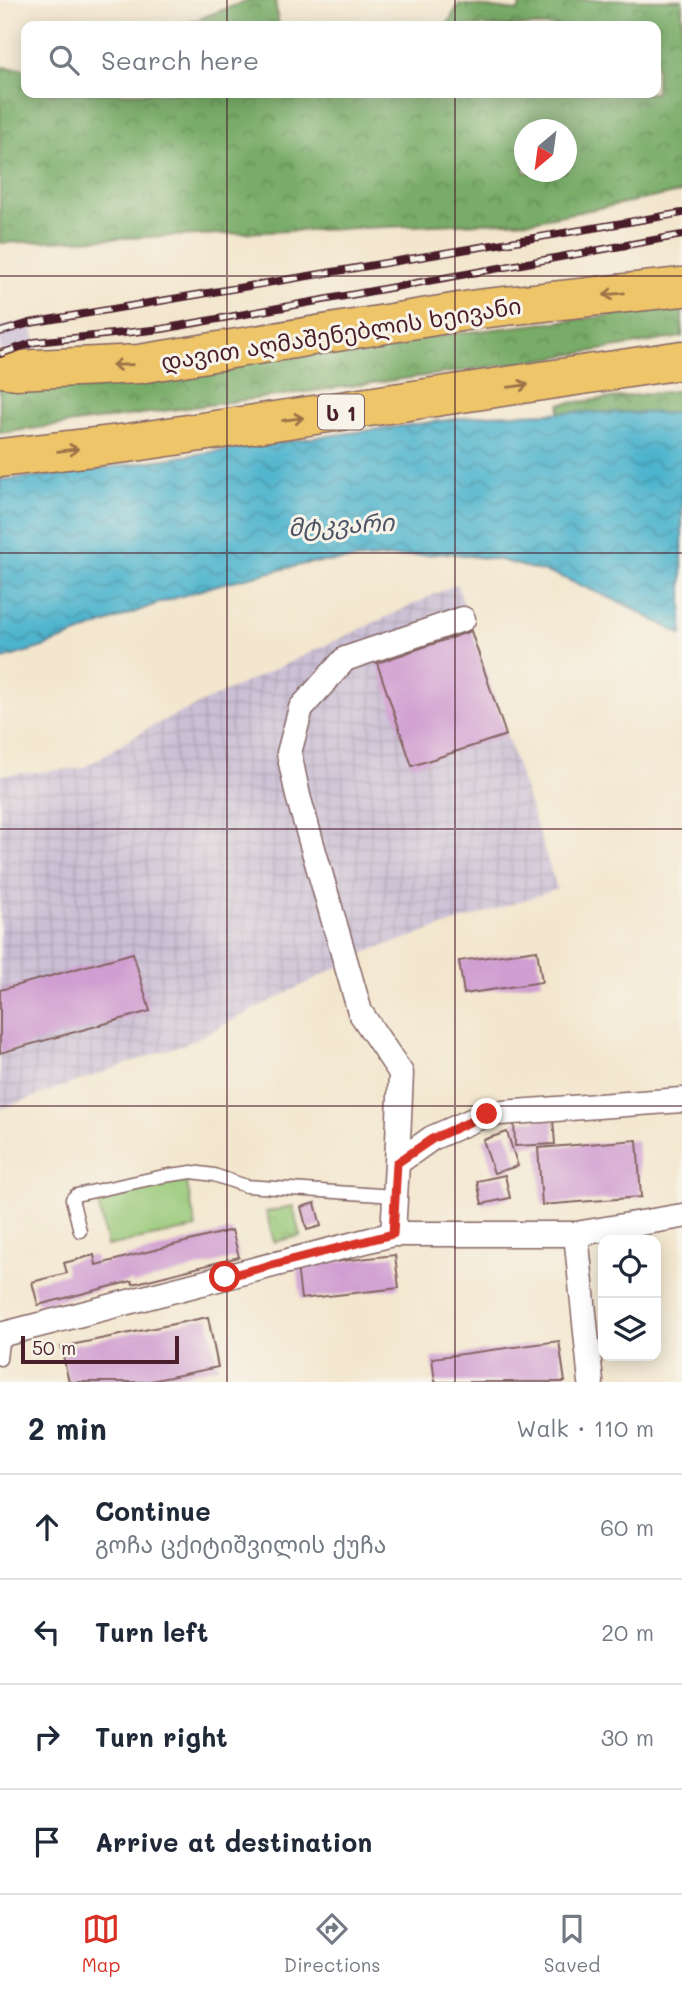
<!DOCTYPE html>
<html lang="en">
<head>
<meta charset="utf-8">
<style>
  :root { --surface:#fff; --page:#f6f6f7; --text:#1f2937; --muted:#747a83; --line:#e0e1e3; --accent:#d93025 }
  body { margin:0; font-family:Mali,"Noto Sans Georgian",sans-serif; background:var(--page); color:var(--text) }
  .controls { position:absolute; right:21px; bottom:21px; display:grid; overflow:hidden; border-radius:14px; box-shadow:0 4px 18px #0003 }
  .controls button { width:63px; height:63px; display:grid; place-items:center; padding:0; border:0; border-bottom:2px solid var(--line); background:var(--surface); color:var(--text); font:35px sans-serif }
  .compass { position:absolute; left:514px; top:119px; width:63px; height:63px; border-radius:50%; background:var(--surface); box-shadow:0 4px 18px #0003; rotate:209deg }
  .scale { position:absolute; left:21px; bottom:18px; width:158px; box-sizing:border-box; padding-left:7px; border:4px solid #4a1f2b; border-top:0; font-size:19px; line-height:24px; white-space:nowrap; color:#4a1f2b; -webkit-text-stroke:5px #f7f3e8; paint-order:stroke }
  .stop { position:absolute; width:21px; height:21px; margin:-16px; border:5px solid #d93025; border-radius:50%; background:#fff }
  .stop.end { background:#d93025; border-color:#fff; box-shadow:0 2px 7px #0008 }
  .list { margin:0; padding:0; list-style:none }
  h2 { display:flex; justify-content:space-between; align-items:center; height:91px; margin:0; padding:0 28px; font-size:30px }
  h2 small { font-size:23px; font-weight:400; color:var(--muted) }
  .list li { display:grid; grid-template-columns:46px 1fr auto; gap:21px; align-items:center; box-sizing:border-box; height:105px; padding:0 28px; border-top:2px solid var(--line) }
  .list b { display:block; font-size:26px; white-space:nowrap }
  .list p { margin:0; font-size:23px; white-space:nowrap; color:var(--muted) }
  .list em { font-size:23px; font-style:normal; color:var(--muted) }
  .icon { flex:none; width:38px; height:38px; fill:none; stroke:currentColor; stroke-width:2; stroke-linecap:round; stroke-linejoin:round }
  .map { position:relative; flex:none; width:682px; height:1382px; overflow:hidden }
  .search { position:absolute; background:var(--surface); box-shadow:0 4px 18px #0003; left:21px; right:21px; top:21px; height:77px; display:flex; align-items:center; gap:18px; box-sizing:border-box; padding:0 24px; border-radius:14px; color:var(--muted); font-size:26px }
  .sheet { height:511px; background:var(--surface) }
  nav { display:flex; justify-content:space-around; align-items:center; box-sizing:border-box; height:98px; border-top:2px solid var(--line); background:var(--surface); font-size:19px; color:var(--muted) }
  nav a { display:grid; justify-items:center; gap:4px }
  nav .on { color:var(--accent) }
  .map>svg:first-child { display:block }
</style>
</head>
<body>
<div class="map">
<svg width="682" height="1382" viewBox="0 0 682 1382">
  <defs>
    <pattern id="industrial-grid" width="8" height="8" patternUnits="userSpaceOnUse" patternTransform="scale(1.75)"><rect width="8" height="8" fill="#cbbfd5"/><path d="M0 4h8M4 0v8" fill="none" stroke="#b0a4b7"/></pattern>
    <pattern id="forest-crowns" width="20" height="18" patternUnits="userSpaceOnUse" patternTransform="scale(1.75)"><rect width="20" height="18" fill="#78ac67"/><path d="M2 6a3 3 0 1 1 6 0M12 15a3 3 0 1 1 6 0" fill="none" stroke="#648b55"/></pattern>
    <pattern id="park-crowns" width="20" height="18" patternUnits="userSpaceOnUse" patternTransform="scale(1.75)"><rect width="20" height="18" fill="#95c776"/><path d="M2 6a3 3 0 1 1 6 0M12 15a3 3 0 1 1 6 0" fill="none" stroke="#82aa66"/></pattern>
    <pattern id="water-waves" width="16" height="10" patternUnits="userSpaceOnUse" patternTransform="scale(1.75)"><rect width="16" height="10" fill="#4eb4cd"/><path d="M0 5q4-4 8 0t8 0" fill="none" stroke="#4392a7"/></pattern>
  </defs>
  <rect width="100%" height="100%" fill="#f7f3e8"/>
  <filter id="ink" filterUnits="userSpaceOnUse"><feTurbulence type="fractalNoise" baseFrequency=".0143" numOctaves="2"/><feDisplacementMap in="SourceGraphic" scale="14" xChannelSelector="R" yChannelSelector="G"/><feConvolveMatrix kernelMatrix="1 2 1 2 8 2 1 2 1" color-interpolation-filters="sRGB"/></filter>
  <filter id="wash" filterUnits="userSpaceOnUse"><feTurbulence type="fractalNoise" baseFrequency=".00686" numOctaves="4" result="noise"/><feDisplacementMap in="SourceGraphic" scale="28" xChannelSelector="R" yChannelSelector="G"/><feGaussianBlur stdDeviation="1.57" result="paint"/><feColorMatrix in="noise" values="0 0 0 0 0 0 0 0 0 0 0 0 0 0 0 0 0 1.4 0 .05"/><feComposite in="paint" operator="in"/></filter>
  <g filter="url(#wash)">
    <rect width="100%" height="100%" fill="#f3e6ce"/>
    <!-- industrial -->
    <path fill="url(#industrial-grid)" d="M457 584 557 889 371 950 192 1041 0 1109V775L83 768 150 727Z"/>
    <!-- railway -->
    <path fill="#cbbfd5" d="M30 320 37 352 0 365V327Z"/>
    <!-- forest -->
    <path fill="url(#forest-crowns)" stroke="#616649" stroke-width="2" fill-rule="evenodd" d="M249 0H275L279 26H180Z
      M522 0H682V192L532 221 0 243V67L26 69V93H656V26H446L459 4 518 11ZM524 130H566V172H524Z
      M682 307V337L506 365 0 433V387Z
      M682 390V413H559L560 404Z"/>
    <!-- park -->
    <path fill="url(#park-crowns)" stroke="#707350" stroke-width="2" d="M293 1206 300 1236 274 1242 266 1212Z"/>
    <!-- garden -->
    <path fill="#95c776" stroke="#707350" stroke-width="2" d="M186 1179 196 1228 107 1246 97 1197Z"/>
    <!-- water -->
    <path fill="url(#water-waves)" stroke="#4c6a7c" stroke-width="2" d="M578 412 682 413V635L624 604 559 576 500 560 449 553 309 563 220 584 156 604 43 647 0 660V480L65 474 266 444 486 415Z"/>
    <g id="blocks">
      <!-- building -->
      <path fill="#d09ed1" d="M471 631 506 735 412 766 377 663Z
        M537 950 542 982 464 994 459 961Z
        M133 953 150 1011 0 1053V990Z
        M553 1119 555 1144 515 1146 514 1121Z
        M507 1132 518 1166 494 1173 483 1140Z
        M637 1140 641 1197 542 1205 538 1148Z
        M505 1175 510 1198 482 1204 477 1181Z
        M315 1203 321 1226 307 1230 301 1207Z
        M232 1230 239 1257 133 1284 132 1281 38 1305 32 1282 67 1273 64 1263 94 1255 96 1265Z
        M395 1255 399 1288 301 1299 297 1266Z
        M208 1317 218 1367 146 1382H69L61 1347Z
        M559 1341 565 1382H435L432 1358Z"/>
    </g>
  </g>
  <g filter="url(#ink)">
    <use href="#blocks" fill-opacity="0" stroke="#856564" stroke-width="2"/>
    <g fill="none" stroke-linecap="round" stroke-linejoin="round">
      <!-- lane casing -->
      <g stroke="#856564" stroke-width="15">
        <path id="lane" d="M80 1231 72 1199 76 1195 164 1176 192 1172 214 1175 246 1186 395 1196
          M0 1359 3 1334"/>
      </g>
      <!-- street casing -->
      <g stroke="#856564" stroke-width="27">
        <path id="street" d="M397 1163 401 1073 360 1012 298 796 289 753 301 708 345 659 463 619
          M393 1234 397 1163 432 1138 487 1114 682 1100
          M576 1234 591 1382
          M0 1335 393 1234H576L682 1216"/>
      </g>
      <!-- highway casing -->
      <g stroke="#856564" stroke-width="41">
        <path id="highway" d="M0 368 16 370 139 364 478 309 682 287
          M0 458 128 443 682 360"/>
      </g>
      <!-- lane -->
      <use href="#lane" stroke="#fff" stroke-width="12"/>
      <!-- street -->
      <use href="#street" stroke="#fff" stroke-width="24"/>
      <!-- highway -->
      <use href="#highway" stroke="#eec569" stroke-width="38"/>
      <!-- rail casing -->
      <g stroke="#4a1f2b" stroke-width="8">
        <path id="rail" d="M0 332 30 323 682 213
          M0 354 35 342 162 329 682 235"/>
      </g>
      <!-- rail -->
      <use href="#rail" stroke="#f7f3e8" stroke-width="5" stroke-dasharray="16" stroke-linecap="butt"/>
    </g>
    <!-- one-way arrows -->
    <defs><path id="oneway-shaft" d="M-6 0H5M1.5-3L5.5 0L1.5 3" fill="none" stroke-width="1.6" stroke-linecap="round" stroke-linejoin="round" transform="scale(1.75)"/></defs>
    <g stroke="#9c724a">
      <use href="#oneway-shaft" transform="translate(614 294) rotate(174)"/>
      <use href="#oneway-shaft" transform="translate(122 365) rotate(178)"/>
      <use href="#oneway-shaft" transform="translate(518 386) rotate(-8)"/>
      <use href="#oneway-shaft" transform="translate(293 419) rotate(-8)"/>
      <use href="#oneway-shaft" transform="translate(68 450) rotate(-7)"/>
    </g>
  </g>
  <g fill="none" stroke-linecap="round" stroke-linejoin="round" filter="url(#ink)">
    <!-- route -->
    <path stroke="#d93025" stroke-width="9" d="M225 1277 393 1234 397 1163 432 1139 487 1114"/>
  </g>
  <!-- grid -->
  <path fill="none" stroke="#4a1f2b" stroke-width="2" stroke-opacity="0.55" d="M227 0V26M455 0V26M227 93V1382M455 93V1382M0 276H682M0 553H682M0 829H682M0 1106H682"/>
  <g text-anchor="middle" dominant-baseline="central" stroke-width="6" stroke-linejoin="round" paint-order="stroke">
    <!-- shield labels -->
    <rect fill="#f7f3e8" stroke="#7e5f64" stroke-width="2" x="318" y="394.5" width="46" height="35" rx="5"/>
    <g font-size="21" font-weight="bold" fill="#4a1f2b">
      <text x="341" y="412">ს 1</text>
    </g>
    <!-- street labels -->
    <g font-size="23" fill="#4a1f2b" stroke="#f7f3e8">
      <text transform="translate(341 333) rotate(-9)">დავით აღმაშენებლის ხეივანი</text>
    </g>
    <!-- water labels -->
    <g font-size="24" font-style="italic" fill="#4b5364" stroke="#f7f3e8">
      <text transform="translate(341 524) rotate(-3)">მტკვარი</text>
    </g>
  </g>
</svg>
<div class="controls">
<button><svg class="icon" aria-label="locate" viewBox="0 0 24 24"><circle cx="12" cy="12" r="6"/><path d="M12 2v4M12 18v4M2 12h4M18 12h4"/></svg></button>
<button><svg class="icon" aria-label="layers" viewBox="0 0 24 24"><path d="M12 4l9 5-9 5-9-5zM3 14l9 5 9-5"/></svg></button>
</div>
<svg class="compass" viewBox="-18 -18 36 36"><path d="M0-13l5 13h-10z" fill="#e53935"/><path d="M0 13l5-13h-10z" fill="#747a83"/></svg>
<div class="scale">50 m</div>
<div class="stop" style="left:225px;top:1277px"></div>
<div class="stop end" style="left:487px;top:1114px"></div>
<div class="search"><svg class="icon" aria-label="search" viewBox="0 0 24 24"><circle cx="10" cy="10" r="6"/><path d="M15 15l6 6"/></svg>Search here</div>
</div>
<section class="sheet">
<h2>2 min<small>Walk · 110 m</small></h2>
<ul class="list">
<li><svg class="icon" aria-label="ahead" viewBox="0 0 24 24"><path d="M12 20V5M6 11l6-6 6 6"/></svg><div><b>Continue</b><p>გოჩა ცქიტიშვილის ქუჩა</p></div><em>60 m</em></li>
<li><svg class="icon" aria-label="left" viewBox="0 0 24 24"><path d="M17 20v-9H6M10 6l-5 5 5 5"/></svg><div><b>Turn left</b></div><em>20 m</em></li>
<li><svg class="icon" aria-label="right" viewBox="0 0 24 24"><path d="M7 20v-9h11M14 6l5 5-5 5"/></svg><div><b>Turn right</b></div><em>30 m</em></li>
<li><svg class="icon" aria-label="arrive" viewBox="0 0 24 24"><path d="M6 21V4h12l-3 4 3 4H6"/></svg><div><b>Arrive at destination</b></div></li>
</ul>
</section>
<nav>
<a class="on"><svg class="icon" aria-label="map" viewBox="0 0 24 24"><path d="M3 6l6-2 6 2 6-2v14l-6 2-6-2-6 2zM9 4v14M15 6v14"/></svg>Map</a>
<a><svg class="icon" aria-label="directions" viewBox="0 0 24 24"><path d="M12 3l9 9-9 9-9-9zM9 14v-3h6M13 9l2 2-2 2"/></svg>Directions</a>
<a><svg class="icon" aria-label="saved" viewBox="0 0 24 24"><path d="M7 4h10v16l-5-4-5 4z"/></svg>Saved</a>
</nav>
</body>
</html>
